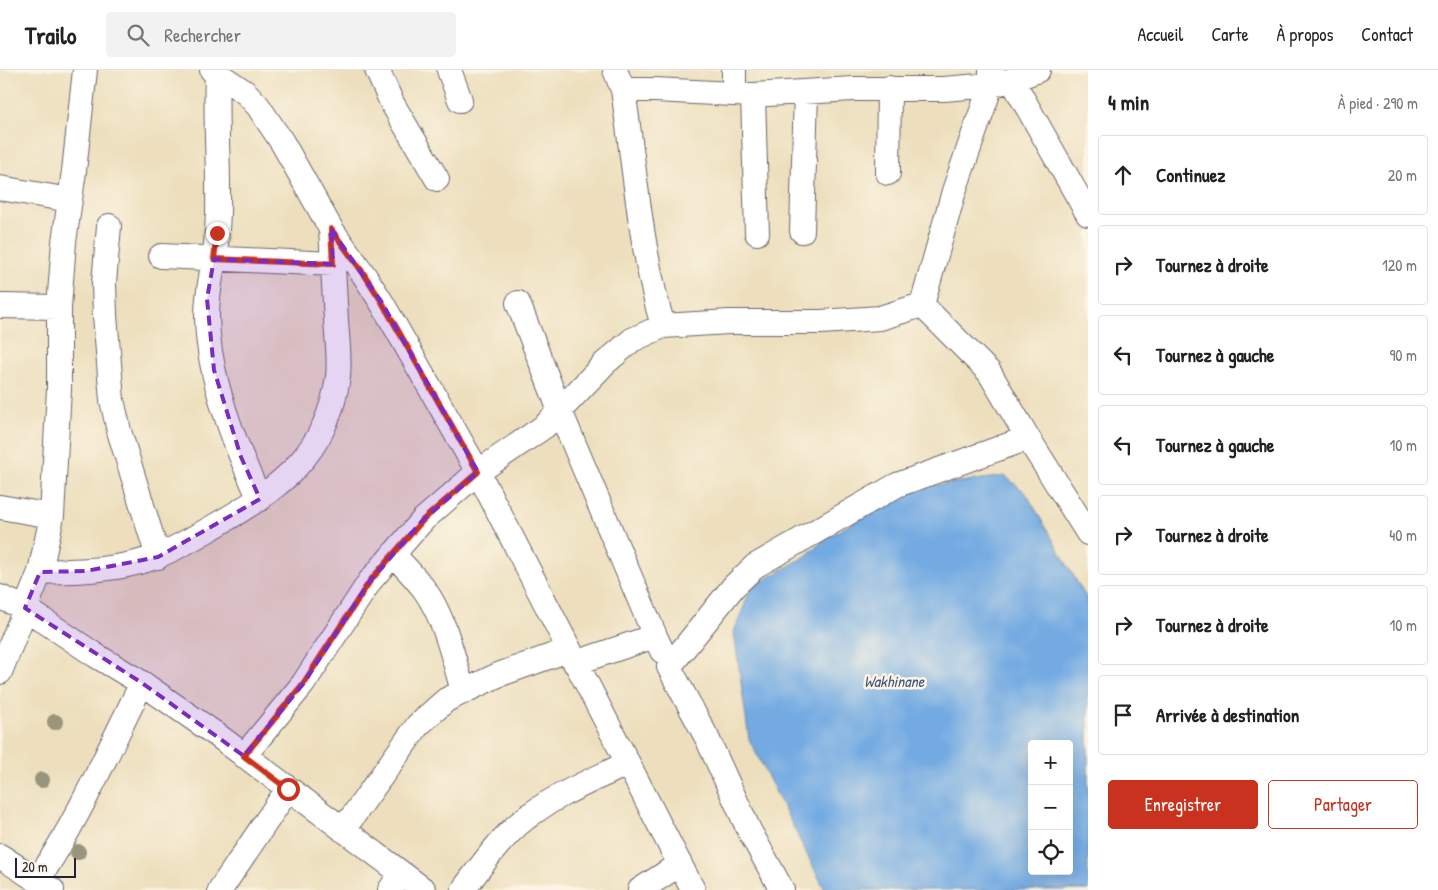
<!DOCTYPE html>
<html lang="fr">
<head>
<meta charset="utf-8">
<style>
  :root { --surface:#fff; --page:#f2f2f2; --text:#222; --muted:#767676; --line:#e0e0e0; --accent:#c8321e }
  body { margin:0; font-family:"Patrick Hand",sans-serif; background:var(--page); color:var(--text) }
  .controls { position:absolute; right:15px; bottom:15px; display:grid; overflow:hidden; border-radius:5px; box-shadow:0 5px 20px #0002 }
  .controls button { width:45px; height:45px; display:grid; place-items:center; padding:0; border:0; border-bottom:1px solid var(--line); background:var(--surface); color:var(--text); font:25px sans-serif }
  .scale { position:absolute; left:15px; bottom:12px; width:61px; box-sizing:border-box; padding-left:5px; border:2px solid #22223b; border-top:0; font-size:14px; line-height:18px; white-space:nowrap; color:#22223b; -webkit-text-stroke:4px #fcf5e5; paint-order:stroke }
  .stop { position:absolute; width:15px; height:15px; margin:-11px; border:4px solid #c8321e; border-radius:50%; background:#fff }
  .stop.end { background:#c8321e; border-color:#fff; box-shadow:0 1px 5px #0008 }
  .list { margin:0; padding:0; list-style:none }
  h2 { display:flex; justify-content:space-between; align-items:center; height:65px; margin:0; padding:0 20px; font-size:21px }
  h2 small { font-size:16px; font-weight:400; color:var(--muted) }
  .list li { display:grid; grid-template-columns:32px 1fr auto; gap:15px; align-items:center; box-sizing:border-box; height:80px; margin:0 10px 10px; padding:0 10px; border:1px solid var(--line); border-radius:5px }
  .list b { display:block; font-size:19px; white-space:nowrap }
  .list em { font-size:16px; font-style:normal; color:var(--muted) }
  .actions { display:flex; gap:10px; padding:15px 20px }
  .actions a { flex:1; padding:11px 0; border:1px solid var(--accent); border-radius:5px; text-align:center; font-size:18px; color:var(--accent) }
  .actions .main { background:var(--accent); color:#fff }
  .icon { flex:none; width:28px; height:28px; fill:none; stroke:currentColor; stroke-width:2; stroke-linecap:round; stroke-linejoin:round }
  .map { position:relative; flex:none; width:1088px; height:820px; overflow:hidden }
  header { display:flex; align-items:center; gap:30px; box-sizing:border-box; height:70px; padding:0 25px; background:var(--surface); border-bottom:1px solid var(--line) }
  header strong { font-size:24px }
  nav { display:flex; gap:28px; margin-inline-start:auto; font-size:18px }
  .search { width:350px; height:45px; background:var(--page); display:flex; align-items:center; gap:12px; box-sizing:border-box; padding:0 18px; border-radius:5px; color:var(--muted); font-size:19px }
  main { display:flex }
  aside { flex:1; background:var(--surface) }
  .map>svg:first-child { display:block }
</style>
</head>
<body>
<header>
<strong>Trailo</strong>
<div class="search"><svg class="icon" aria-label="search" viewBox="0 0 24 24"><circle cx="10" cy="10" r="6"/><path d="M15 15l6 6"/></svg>Rechercher</div>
<nav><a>Accueil</a><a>Carte</a><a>À propos</a><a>Contact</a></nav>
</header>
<main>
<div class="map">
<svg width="1088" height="820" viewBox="0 0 1088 820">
  <rect width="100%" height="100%" fill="#fcf5e5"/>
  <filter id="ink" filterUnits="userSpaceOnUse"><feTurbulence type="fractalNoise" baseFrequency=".02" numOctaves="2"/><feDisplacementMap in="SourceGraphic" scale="10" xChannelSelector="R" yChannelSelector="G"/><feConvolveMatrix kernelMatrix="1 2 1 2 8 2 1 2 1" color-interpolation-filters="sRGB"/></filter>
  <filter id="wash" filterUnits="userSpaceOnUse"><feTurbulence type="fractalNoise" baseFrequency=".0096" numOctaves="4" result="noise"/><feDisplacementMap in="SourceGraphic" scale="20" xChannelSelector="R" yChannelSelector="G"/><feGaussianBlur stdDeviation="1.12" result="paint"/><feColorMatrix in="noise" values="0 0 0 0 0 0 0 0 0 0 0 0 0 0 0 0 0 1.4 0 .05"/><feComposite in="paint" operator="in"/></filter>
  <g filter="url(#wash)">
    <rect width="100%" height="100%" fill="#eddfbd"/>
    <!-- water -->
    <path fill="#73aae2" stroke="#4a668e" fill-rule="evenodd" d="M1005 406 1026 423 1088 531V820H825L749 669 734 562 751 518 806 486 826 468 915 418ZM1032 674H1069V801H1032Z"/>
  </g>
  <g filter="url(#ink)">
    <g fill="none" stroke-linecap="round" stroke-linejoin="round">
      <!-- minor casing -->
      <g stroke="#696468" stroke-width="26">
        <path id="minor" d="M212 0 246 23 258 36 282 72 331 159 364 205 382 233 478 402 693 820
          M377 0 392 33 437 109
          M449 0 460 30
          M615 0 623 20H655L753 25 853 19H944L991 15 1012 10 1038 0
          M991 0V15L954 121 922 235 989 302 1028 368 1088 463
          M217 3C215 50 219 97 218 143 217 158 217 174 214 189 211 208 207 225 207 245 207 304 235 376 260 429
          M1012 10 1088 144
          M623 20C635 99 640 178 663 256
          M734 24V0
          M753 25 757 163
          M888 103 889 18
          M0 118 70 130
          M109 156 104 213 105 245 112 330 119 361 158 487
          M802 161 806 22
          M161 186 333 194
          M518 233 560 341 655 566
          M0 236 59 237
          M0 437 52 446
          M393 484C403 495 415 507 424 519 445 548 453 587 463 621
          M40 502C69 501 98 501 127 495 159 489 185 473 213 457 277 420 327 386 338 307 340 289 337 268 336 250 334 220 333 190 331 159
          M0 527 25 538 95 585 142 613 217 665 424 820
          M575 593 655 566 662 581
          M0 602 40 502 52 446 59 319V237L64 172 74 101 85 0
          M244 686 303 614 370 511 423 450 478 402 545 356 604 294 632 270 663 256 729 252H821L880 248 922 235
          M343 760 418 655 446 630 498 605 568 580
          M0 786 52 820
          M38 810C79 748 109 679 142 613
          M220 820 288 719
          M390 820 401 803
          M463 820C482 795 501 767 526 748 556 724 594 710 628 693
          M640 820 680 794
          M782 820 749 760 707 668 669 597 734 516 755 496 897 415 1028 368"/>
      </g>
      <!-- minor -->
      <use href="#minor" stroke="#fff" stroke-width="24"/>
    </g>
    <!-- trees -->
    <g fill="#99957d">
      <circle cx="55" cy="652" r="8"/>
      <circle cx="42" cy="710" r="8"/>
      <circle cx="78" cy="782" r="8"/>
    </g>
  </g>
  <g fill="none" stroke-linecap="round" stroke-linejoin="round" filter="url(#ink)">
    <!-- route -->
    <path stroke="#c8321e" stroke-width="6" d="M217 163 214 189 333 194 331 159 364 204 382 232 478 402 423 450 370 511 303 614 244 686 288 719"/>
  </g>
  <!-- marked area -->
  <path fill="#7b2cbf" fill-opacity="0.2" stroke="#7b2cbf" stroke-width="4" stroke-dasharray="10 6" stroke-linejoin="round" d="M331 159 382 233 478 402 423 450 370 511 303 614 244 686 142 613 25 538 40 502 86 501 158 487 260 429 241 387 214 300 207 229 214 189 333 194Z"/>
  <g text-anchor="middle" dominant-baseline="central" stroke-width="5" stroke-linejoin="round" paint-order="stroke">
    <!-- water labels -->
    <g font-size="16" font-style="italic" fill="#42587e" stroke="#fcf5e5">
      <text x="894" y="611">Wakhinane</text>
    </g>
  </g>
</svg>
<div class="controls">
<button>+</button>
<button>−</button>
<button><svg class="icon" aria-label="locate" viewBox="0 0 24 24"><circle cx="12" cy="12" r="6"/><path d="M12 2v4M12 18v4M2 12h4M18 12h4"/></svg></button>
</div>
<div class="scale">20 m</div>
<div class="stop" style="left:288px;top:719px"></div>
<div class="stop end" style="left:217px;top:163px"></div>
</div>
<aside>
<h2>4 min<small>À pied · 290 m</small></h2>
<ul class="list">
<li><svg class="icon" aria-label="ahead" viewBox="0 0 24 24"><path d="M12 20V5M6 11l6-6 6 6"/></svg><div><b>Continuez</b></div><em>20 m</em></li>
<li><svg class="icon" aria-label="right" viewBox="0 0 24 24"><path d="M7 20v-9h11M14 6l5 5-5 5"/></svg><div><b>Tournez à droite</b></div><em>120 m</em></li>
<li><svg class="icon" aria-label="left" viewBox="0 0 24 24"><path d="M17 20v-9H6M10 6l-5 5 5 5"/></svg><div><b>Tournez à gauche</b></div><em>90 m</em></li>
<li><svg class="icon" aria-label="left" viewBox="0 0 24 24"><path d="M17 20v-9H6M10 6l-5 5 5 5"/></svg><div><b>Tournez à gauche</b></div><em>10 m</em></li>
<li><svg class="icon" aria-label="right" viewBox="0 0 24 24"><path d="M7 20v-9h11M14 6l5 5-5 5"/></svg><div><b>Tournez à droite</b></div><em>40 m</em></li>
<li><svg class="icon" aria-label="right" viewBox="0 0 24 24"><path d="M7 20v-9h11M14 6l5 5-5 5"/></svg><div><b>Tournez à droite</b></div><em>10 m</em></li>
<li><svg class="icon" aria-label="arrive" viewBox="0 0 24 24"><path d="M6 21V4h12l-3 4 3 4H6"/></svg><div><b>Arrivée à destination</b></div></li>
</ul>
<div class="actions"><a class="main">Enregistrer</a><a>Partager</a></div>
</aside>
</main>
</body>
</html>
